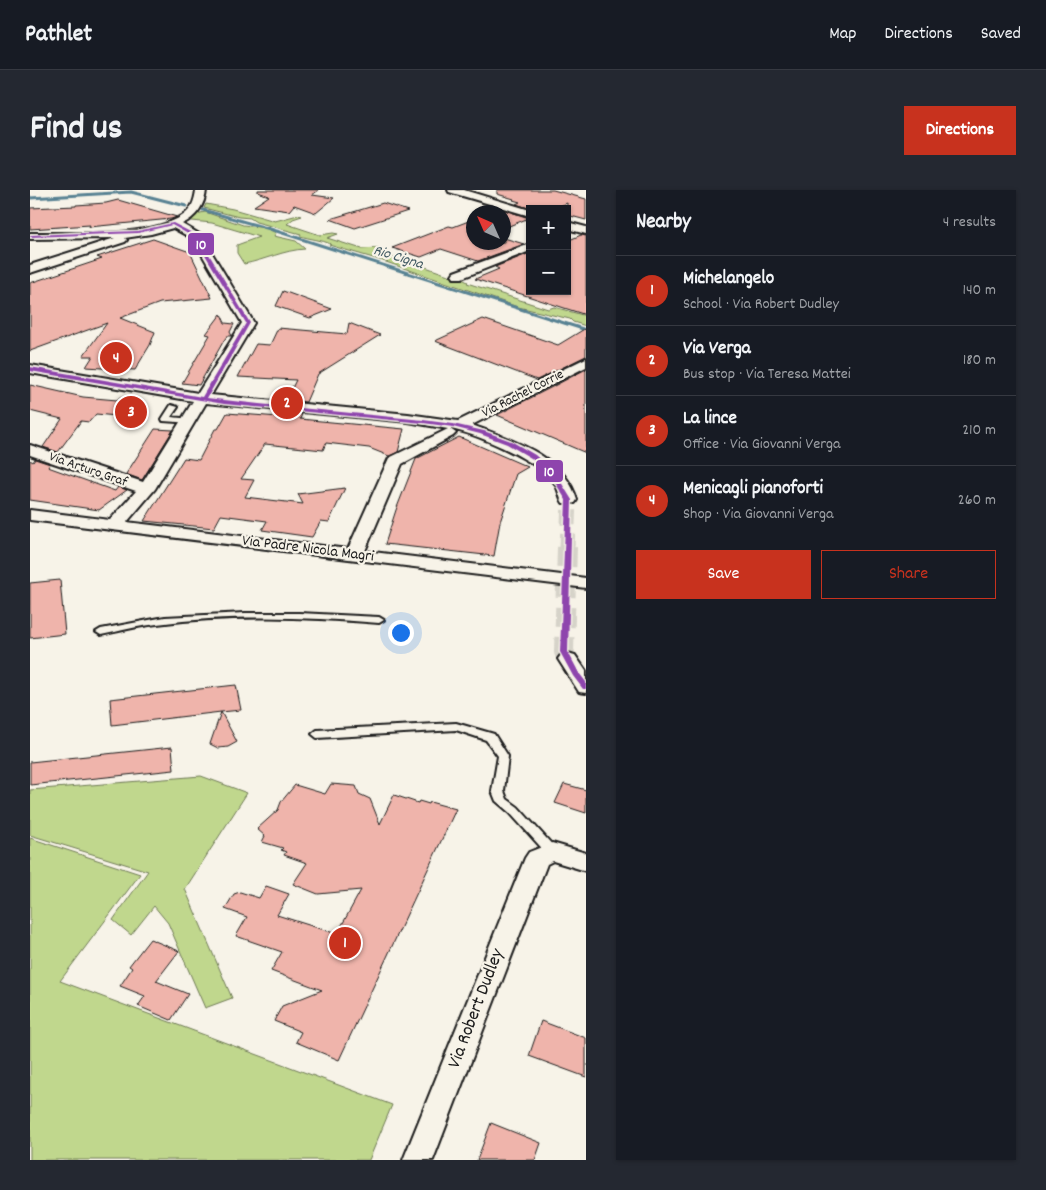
<!DOCTYPE html>
<html lang="en">
<head>
<meta charset="utf-8">
<style>
  :root { --surface:#171b24; --page:#242831; --text:#f1f3f6; --muted:#9ea1a6; --line:#363941; --accent:#c8321e }
  body { margin:0; font-family:Dekko,sans-serif; background:var(--page); color:var(--text) }
  .controls { position:absolute; right:15px; top:15px; display:grid; overflow:hidden; border-radius:0px; box-shadow:0 1px 4px #0004 }
  .controls button { width:45px; height:45px; display:grid; place-items:center; padding:0; border:0; border-bottom:1px solid var(--line); background:var(--surface); color:var(--text); font:25px sans-serif }
  .compass { position:absolute; left:436px; top:15px; width:45px; height:45px; border-radius:50%; background:var(--surface); box-shadow:0 1px 4px #0004; rotate:315deg }
  .you { position:absolute; left:370px; top:442px; width:18px; height:18px; margin:-12px; border:4px solid #fff; border-radius:50%; background:#1a73e8; box-shadow:0 0 0 8px #1a73e833 }
  .badge { display:grid; place-items:center; width:32px; height:32px; border-radius:50%; background:var(--accent); color:#fff; font-size:16px; font-weight:700 }
  .pin { position:absolute; translate:-50% -50%; border:2px solid #fff; box-shadow:0 1px 5px #0006 }
  .list { margin:0; padding:0; list-style:none }
  h2 { display:flex; justify-content:space-between; align-items:center; height:65px; margin:0; padding:0 20px; font-size:21px }
  h2 small { font-size:16px; font-weight:400; color:var(--muted) }
  .list li { display:grid; grid-template-columns:32px 1fr auto; gap:15px; align-items:center; box-sizing:border-box; height:70px; padding:0 20px; border-top:1px solid var(--line) }
  .list b { display:block; font-size:19px; white-space:nowrap }
  .list p { margin:0; font-size:16px; white-space:nowrap; color:var(--muted) }
  .list em { font-size:16px; font-style:normal; color:var(--muted) }
  .actions { display:flex; gap:10px; padding:15px 20px }
  .actions a { flex:1; padding:11px 0; border:1px solid var(--accent); border-radius:0px; text-align:center; font-size:18px; color:var(--accent) }
  .actions .main { background:var(--accent); color:#fff }
  .map { position:relative; flex:none; width:556px; height:970px; overflow:hidden; border-radius:0px }
  header { display:flex; align-items:center; gap:30px; box-sizing:border-box; height:70px; padding:0 25px; background:var(--surface); border-bottom:1px solid var(--line) }
  header strong { font-size:24px }
  nav { display:flex; gap:28px; margin-inline-start:auto; font-size:18px }
  .intro { display:flex; align-items:center; justify-content:space-between; box-sizing:border-box; height:120px; padding:0 30px }
  h1 { margin:0; font-size:35px }
  .button { padding:12px 22px; border-radius:0px; background:var(--accent); color:#fff; font-size:18px; font-weight:700 }
  main { display:flex; gap:30px; padding:0 30px }
  aside { flex:1; background:var(--surface); border-radius:0px; box-shadow:0 1px 4px #0004 }
  .map>svg:first-child { display:block }
</style>
</head>
<body>
<header>
<strong>Pathlet</strong>
<nav><a>Map</a><a>Directions</a><a>Saved</a></nav>
</header>
<div class="intro"><h1>Find us</h1><a class="button">Directions</a></div>
<main>
<div class="map">
<svg width="556" height="970" viewBox="0 0 556 970">
  <rect width="100%" height="100%" fill="#f7f3e8"/>
  <filter id="ink" filterUnits="userSpaceOnUse"><feTurbulence type="fractalNoise" baseFrequency=".02" numOctaves="2"/><feDisplacementMap in="SourceGraphic" scale="10" xChannelSelector="R" yChannelSelector="G"/><feConvolveMatrix kernelMatrix="1 2 1 2 8 2 1 2 1" color-interpolation-filters="sRGB"/></filter>
  <g filter="url(#ink)">
    <!-- green -->
    <path fill="#c0d78d" stroke="#6e7a54" d="M176 14 203 19 245 31 268 25 272 26 263 29 257 34 290 45 303 43 308 44 297 48 332 59 348 58 360 67 373 69 424 87 422 89H432L438 92 437 93 518 119 524 117 556 126V136L543 132 540 129 488 117 350 70 299 55 301 54C292 50 280 49 270 46L271 44 226 32 220 28 209 27 174 18Z
      M175 22 213 35 236 38 246 43 244 46 266 51 275 59C254 60 235 70 214 74L207 63V55L229 47 182 33 162 31 160 28 166 24Z
      M171 586 217 603 155 699 202 808 175 818 138 733 124 716 101 745 83 730 118 681 0 645V600Z
      M0 648 110 684 30 791 362 915 339 970H0Z"/>
    <g fill="none" stroke-linecap="round" stroke-linejoin="round">
      <!-- stream -->
      <path stroke="#598293" stroke-width="3" d="M0 8 101 2 156 16
        M173 20 240 39 556 140"/>
    </g>
    <!-- building -->
    <path fill="#efb4ab" stroke="#1c1c1c" d="M228 0H289L282 5 304 8 286 23 264 15 259 21 224 16 239 6 228 2Z
      M467 0H523L556 9V30L537 25V13L523 19H501L486 14 490 12 483 10 484 9 467 4Z
      M88 10 147 27 141 29 59 37 60 35 0 39V18L46 16V15L76 13Z
      M353 13 378 21 325 38 300 29Z
      M474 20 499 28 474 38Z
      M444 29V52H474V48L494 54 448 71 411 59 391 67 362 58 419 36 423 37Z
      M551 45 556 46V125L445 89 469 79 465 77 500 63V101H537V51Z
      M123 49 160 62 182 108 130 113 90 128 125 142 120 155 105 180 56 177 63 166H53L77 133 0 161V93L72 69 67 67Z
      M253 101 302 119 280 128 246 116Z
      M191 124 195 133 204 134 200 142 202 146H197L193 152 169 195 152 193 180 145 176 144Z
      M453 129 528 155 556 138V166L507 190 405 151Z
      M319 133 350 145 288 184 276 212 256 210 266 190 208 187 226 154 240 155 248 138 317 144Z
      M556 179V263L467 225 524 196Z
      M0 195 53 207 87 210 90 207 107 208 115 217 107 228 66 224 59 232 51 231 28 262 13 257 32 229 0 221Z
      M251 222 272 224 270 229 374 239 368 262 359 266 339 258 296 253 293 260 235 254 211 289 224 290 215 307 273 314 268 304 315 298 299 332 291 331 282 347 232 340 237 331 191 325 184 338 114 331 154 268 169 270 185 239H188L197 223 249 227Z
      M125 239 143 240 112 290 96 284Z
      M429 247 498 277 486 284 470 332 464 366 355 354 366 320 386 269Z
      M5 269 20 274 18 277 85 301 88 297 97 300 69 320 0 310V270L3 272Z
      M30 390 35 444 0 448V393Z
      M206 495 211 520 191 522 207 552 198 557 188 558 180 554 191 522 82 535 80 509Z
      M142 557 144 580 0 595V572Z
      M301 594 326 596 329 604 340 609 350 634 364 605 388 613 389 611 399 614 400 612 426 619 309 870 266 852 271 842 244 831 252 816 292 800 241 781 252 762 206 746 217 727 195 719 204 704 210 702 229 708 236 696 259 704 247 725 307 744 331 700 288 704 263 694 277 673 254 665 256 662 251 660 253 658 232 652 235 646 227 639 248 620 251 612 265 595 295 604Z
      M534 594 556 600V623L525 613Z
      M120 749 149 761 126 791 158 804 141 830 108 816 115 806 90 796 102 778 99 776Z
      M511 831 556 848V887L499 866Z
      M461 933 511 953 505 970H447Z"/>
    <g fill="none" stroke-linecap="round" stroke-linejoin="round">
      <!-- minor-tunnel-far1 -->
      <path stroke="#d6d3c9" stroke-width="15" stroke-dasharray="15 8" stroke-linecap="butt" d="M537 358 539 310"/>
      <!-- minor-tunnel -->
      <path stroke="#d6d3c9" stroke-width="20" stroke-dasharray="20 10" stroke-linecap="butt" d="M537 357 534 462 538 469"/>
      <!-- service casing -->
      <g stroke="#1c1c1c" stroke-width="4">
        <path id="service" d="M141 215 148 217 141 227 162 229V233L133 231 132 229Z
          M215 423H269L349 427 354 430 349 433C276 427 200 424 127 434 108 436 90 441 71 445L66 442 71 439 135 427Z
          M426 533 464 544 478 566 474 601 477 609 488 617 526 659 528 662 526 665 522 666 518 665 480 623 466 611 462 601 468 566 456 550 426 540 287 548 282 544 287 540Z"/>
      </g>
      <!-- minor casing -->
      <g stroke="#1c1c1c" stroke-width="4">
        <path id="minor" d="M166 0H176C175 15 166 28 152 34L171 45 224 133 181 205 378 224 428 231 556 168V177L442 235C482 250 535 266 547 310L545 313H533C529 307 529 299 524 292 508 271 446 243 420 239L426 243 423 246 372 274 335 361 556 388V398L0 330V320L80 330 106 301 0 265V255L113 292 163 211 0 183V175L168 203 212 133 163 49 143 38 121 44 95 48 97 50 95 52 0 83V75L85 48 0 49V43C42 42 116 49 152 26 161 21 165 10 166 0ZM176 213 378 232 418 239 359 268 318 359 97 332 125 299Z
          M418 0H434L500 20V26L419 2Z
          M537 32 556 37V44L537 39Z
          M500 54V61L432 88H424L422 85 424 82Z
          M538 463 545 465 556 481V503L549 502 528 469 531 465Z
          M522 653 556 663V681L523 671 517 674 403 970H373L495 668 499 662Z"/>
      </g>
      <!-- service -->
      <use href="#service" fill="#f7f3e8" fill-rule="evenodd"/>
      <!-- minor -->
      <use href="#minor" fill="#f7f3e8" fill-rule="evenodd"/>
      <!-- bus-1 casing -->
      <g stroke="#f7f3e8" stroke-width="3">
        <path id="bus-1" d="M143 33 168 46 220 133 177 208 229 214 393 230 423 234 454 241 481 251 505 265 526 284 542 310 538 462 549 483 556 492V499H553L543 486 530 462 536 310 521 286 501 268 477 254 450 244 423 237 393 233 194 214 0 181V177L172 207 216 133 165 48 142 35 108 43 0 47V45L108 41Z"/>
      </g>
      <!-- bus-1 -->
      <use href="#bus-1" fill="#8e44ad" fill-rule="evenodd"/>
    </g>
  </g>
  <g text-anchor="middle" dominant-baseline="central" stroke-width="4.5" stroke-linejoin="round" paint-order="stroke">
    <!-- far-street labels -->
    <g font-size="14" fill="#1c1c1c" stroke="#f7f3e8">
      <text transform="translate(493 204) rotate(-27)">Via Rachel Corrie</text>
      <text transform="translate(58 280) rotate(19)">Via Arturo Graf</text>
    </g>
    <!-- far-water labels -->
    <g font-size="15" font-style="italic" fill="#3f5861" stroke="#f7f3e8">
      <text transform="translate(368 68) rotate(17)">Rio Cigna</text>
    </g>
    <!-- street labels -->
    <g font-size="16" fill="#1c1c1c" stroke="#f7f3e8">
      <text transform="translate(278 359) rotate(7)">Via Padre Nicola Magri</text>
    </g>
    <!-- near-street labels -->
    <g font-size="19" fill="#1c1c1c" stroke="#f7f3e8">
      <text transform="translate(447 819) rotate(-69)">Via Robert Dudley</text>
    </g>
  </g>
  <g stroke="#f7f3e8" stroke-width="2">
    <rect x="157" y="42" width="28" height="24" rx="5" fill="#8e44ad"/>
    <rect x="505" y="269" width="29" height="24" rx="5" fill="#8e44ad"/>
  </g>
  <g font-size="14" text-anchor="middle" font-weight="bold" fill="#fff">
    <text x="171" y="59">10</text>
    <text x="519" y="286">10</text>
  </g>
</svg>
<div class="controls">
<button>+</button>
<button>−</button>
</div>
<svg class="compass" viewBox="-18 -18 36 36"><path d="M0-13l5 13h-10z" fill="#e53935"/><path d="M0 13l5-13h-10z" fill="#9ea1a6"/></svg>
<div class="you"></div>
<div class="pin badge" style="left:315px;top:753px">1</div>
<div class="pin badge" style="left:257px;top:213px">2</div>
<div class="pin badge" style="left:101px;top:222px">3</div>
<div class="pin badge" style="left:86px;top:168px">4</div>
</div>
<aside>
<h2>Nearby<small>4 results</small></h2>
<ul class="list">
<li><span class="badge">1</span><div><b>Michelangelo</b><p>School · Via Robert Dudley</p></div><em>140 m</em></li>
<li><span class="badge">2</span><div><b>Via Verga</b><p>Bus stop · Via Teresa Mattei</p></div><em>180 m</em></li>
<li><span class="badge">3</span><div><b>La lince</b><p>Office · Via Giovanni Verga</p></div><em>210 m</em></li>
<li><span class="badge">4</span><div><b>Menicagli pianoforti</b><p>Shop · Via Giovanni Verga</p></div><em>260 m</em></li>
</ul>
<div class="actions"><a class="main">Save</a><a>Share</a></div>
</aside>
</main>
</body>
</html>
